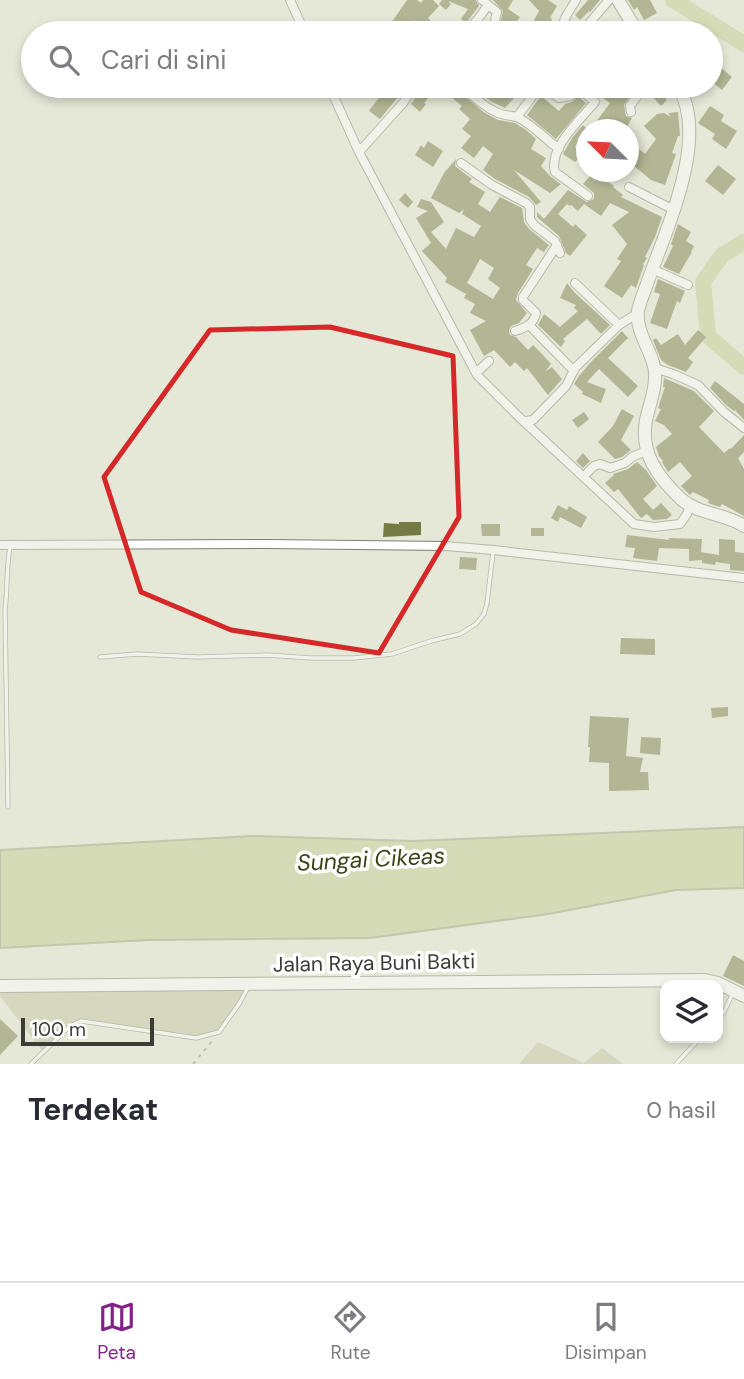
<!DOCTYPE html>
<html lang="id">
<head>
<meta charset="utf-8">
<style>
  :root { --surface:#fff; --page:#f2f2f3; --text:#2b2b33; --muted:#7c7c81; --line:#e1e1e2; --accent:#83218b }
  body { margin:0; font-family:"DM Sans",sans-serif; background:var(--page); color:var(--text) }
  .controls { position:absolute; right:21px; bottom:21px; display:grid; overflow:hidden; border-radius:14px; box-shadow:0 4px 10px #0003 }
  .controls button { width:63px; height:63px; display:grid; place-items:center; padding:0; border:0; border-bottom:2px solid var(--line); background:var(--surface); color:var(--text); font:35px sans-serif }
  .compass { position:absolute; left:576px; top:119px; width:63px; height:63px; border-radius:50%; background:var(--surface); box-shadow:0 4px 10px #0003; rotate:294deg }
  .scale { position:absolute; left:21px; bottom:18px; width:133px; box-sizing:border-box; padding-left:7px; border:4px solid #3a3c35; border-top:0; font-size:19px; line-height:24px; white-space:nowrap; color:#3a3c35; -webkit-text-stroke:5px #fff; paint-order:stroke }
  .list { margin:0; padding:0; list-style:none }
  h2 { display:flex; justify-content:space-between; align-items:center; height:91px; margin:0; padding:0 28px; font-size:30px }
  h2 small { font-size:23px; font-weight:400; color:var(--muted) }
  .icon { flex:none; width:38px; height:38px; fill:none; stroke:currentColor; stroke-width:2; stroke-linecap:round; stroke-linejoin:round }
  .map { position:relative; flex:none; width:744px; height:1064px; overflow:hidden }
  .search { position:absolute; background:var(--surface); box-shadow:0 4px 10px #0003; left:21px; right:21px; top:21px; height:77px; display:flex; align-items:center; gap:18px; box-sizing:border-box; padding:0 24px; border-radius:38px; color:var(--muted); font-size:26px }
  .sheet { height:217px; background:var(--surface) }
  nav { display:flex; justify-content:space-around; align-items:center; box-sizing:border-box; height:98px; border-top:2px solid var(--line); background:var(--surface); font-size:19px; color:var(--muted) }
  nav a { display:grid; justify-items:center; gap:4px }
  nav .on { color:var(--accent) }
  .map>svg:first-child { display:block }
</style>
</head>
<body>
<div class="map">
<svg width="744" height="1064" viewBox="0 0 744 1064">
  <rect width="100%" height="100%" fill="#e5e8d7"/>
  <!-- green -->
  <path fill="#c0c5a2" d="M250 984 219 1032 196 1038 81 1021 70 1026 43 1052 0 996V986Z
    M538 1042 584 1063 602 1048 623 1064H519Z"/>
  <!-- water -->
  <path fill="#c2ca90" stroke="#999f75" stroke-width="2" d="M744 827V888L676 890 548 914 370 938 148 940 0 948V850L252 836 413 841Z"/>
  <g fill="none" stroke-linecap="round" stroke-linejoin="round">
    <!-- river -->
    <path stroke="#c2ca90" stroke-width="16" d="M673 0 744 44
      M744 242 722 255 703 282 708 336 744 367"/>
  </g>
  <!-- building -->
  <path fill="#737a44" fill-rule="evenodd" d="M407 0H417L421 3 423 0H433L439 6 428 18 441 33H427L428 29 414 20 406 33H383L396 25 391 23Z
    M442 0H476L479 6 466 23 461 19 468 9 448 1 451 4 446 10 439 4Z
    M493 0H513L508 9 520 17 508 33H474L481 26 491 33 492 30 499 28 503 11Z
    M529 0H548L557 6 550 18 552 19 551 22 562 29 560 33H536L540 26 533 22 539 11Z
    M588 0H600L590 12 589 11 580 20 575 15Z
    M628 0H650L657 13 644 20 637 7 634 10Z
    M604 20 617 33H590Z
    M694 22 704 33H682Z
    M711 59 732 77 722 90 711 81Z
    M398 86H407L380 119 369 111 383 92 388 97Z
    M422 86H456L458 91 485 113 498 120 515 123 526 130 536 139 531 149 546 158 541 166 551 177 561 184 550 193 514 170 541 202 536 205 529 197 495 179 483 170 493 154 483 146 474 158 461 148 471 136 462 129 470 119 459 109 462 106 442 90 437 94 434 91 424 103 426 104 420 112 411 104Z
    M471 86H478L488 94 495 86H525L505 108 492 102Z
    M586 86H621L632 93 624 105 626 116 632 118 625 130H590L610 103Z
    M657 89 667 100 661 106 651 95Z
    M541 96 559 111 565 104 572 102 578 96 586 103 556 139 527 115Z
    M710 106 724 115 721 121 737 131 726 149 712 139 715 134 698 123Z
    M678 112 680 136H678L672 153 676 154 665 185 651 180 628 161V140L645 154 656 139 644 126 657 114 664 113 671 117 668 113Z
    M583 125 588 130H586V133L575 147 586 156V172H615L607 181 614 186 613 187 623 195 621 197 662 217 655 237 645 257 647 258 643 264 644 265 636 288 631 285 622 298 604 286 621 261 617 259 627 244 612 225 629 212 610 203 601 216 584 204 578 211 571 205 570 206 567 204 558 214 573 227 575 224 587 235 570 256 566 253 559 236 537 217V212L544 219 568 190 587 202 594 199V193L583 184 590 176 577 160 575 162 563 154 572 138Z
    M428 141 443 151 433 167 415 155 421 145 424 148Z
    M456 159 455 166 472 179 469 182 485 192 478 204 490 212 500 197 522 208 524 222 529 229 549 245 544 252 537 248 526 265 533 269 518 293 516 300 527 313 519 323 511 326 509 330 510 335 516 337 528 350 533 345 542 354 551 364 545 372 552 367 562 379 548 395 527 368 524 371 515 362 510 367 494 350 484 356 470 330 486 321 470 313 475 304 464 298 466 294 445 282 447 278 422 251 431 243 416 218 428 211 417 207 421 199 431 202 444 222 431 232 446 249 456 228 474 237 481 226 462 214 464 209 459 213 431 198 444 173ZM480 259 494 268 488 279 500 288 493 299 467 283Z
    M718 165 736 179 723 195 705 181Z
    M405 193 413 202 408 208 399 200Z
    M678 224 691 232 686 241 694 246 691 252H692L679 274 663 267 673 246 671 244Z
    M658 279 685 291 680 303 677 301 667 329 650 323 660 294 654 292Z
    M567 283 575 293 610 325 601 334 587 319 563 339 565 341 561 347 538 325 544 314 560 327 578 311 574 308 576 305 560 298Z
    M698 330 706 337 688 358 693 362 686 372 668 365 661 360 653 340 656 338 661 345 678 334 685 345Z
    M622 331 628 338 608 358 638 386 628 397 599 369 587 382 606 389 601 403 582 394 583 392 574 384 579 376 590 363Z
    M664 378 694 391 714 411 699 427 724 453 730 448 731 449 744 435V452L738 458 744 469V516L722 504 720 507 708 503 709 500 693 492 690 495 681 486 692 476 680 462 668 472 662 462 663 461 659 456 656 447 672 434 664 425 655 421 661 409 658 408 665 387H663Z
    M715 381 744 404V420L735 410 734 411 726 405 710 388Z
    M622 409 634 416 621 440 631 450 622 457 615 459 598 442 613 426Z
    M584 412 589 419 578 428 572 420Z
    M583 453 590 461 583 468 576 461Z
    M637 462 646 470 657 486 643 499 653 510 661 503 672 515 667 519 653 520 647 514 641 518 618 489 614 492 605 483 614 475 613 474 628 469Z
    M558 505 567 510 569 506 587 517 581 528 560 517 558 522 551 518Z
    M399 522H421V535L383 537 384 523 399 524Z
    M481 524H500V536H482Z
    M531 528H544V536H531Z
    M627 535 670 540 668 538 702 539 701 552 719 555V539L735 540V552L744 553V571L730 570V564L716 562 715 565 702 563V560L689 561V549L659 548 657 561 633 558 635 548 625 547Z
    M460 557 477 558 476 570 459 569Z
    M621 638 655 639V655L620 654Z
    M728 707V716L712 718 711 708Z
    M590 716 629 718 626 756 643 758 640 772H648L649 790 609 791V763L589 762 590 747H588Z
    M641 737 661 738 660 755 640 753Z
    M733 955 744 961V986L723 976Z
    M0 1019 18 1036 0 1055Z"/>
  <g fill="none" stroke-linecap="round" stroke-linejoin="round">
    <!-- lane casing -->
    <g stroke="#7d8071" stroke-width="5">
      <path id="lane" d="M100 657 137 654 198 657 267 655 311 658H354L392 654 431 641 460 634 476 624 484 614 487 603 493 552
        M8 807 5 609C8 588 6 568 10 547
        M718 1019 724 1012 732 995
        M31 1064 70 1026 81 1021 196 1038 219 1032 239 1004 247 989
        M676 1064 700 1038"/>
    </g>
    <!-- street casing -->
    <g stroke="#7d8071" stroke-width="10">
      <path id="street" d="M290 0 305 33
        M482 0 497 12 494 24
        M420 32 421 33
        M465 33 478 19 488 5
        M575 33 564 21 565 18 576 0
        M581 33 609 0
        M329 86 359 152 477 375 518 416 634 524 654 527 680 524 687 514 690 506
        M462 86C473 96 484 107 498 113 505 116 513 115 519 118 534 126 545 139 559 149
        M542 86 559 98 570 96 578 86
        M577 87 595 102C581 119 548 148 555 172L588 196
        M631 112 630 106 645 86
        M517 117 540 86
        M359 152 403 103 415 86
        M461 163 492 185 526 203 530 207V219L534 225 555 241 560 253
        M629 187 674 210
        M652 269 688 285
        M575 283 619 325
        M529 325 574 371
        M515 331C525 328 534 324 536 313L523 300V297L557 245
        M655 368 673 374 698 385 724 412 744 428
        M476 373 489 361
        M526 421 533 420 566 386 575 368 619 325 638 313
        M584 476 594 466 600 464 610 468 625 463 632 457 646 451
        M0 545 269 544 446 546 493 550 744 578"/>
    </g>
    <!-- primary casing -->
    <g stroke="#7d8071" stroke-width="14">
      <path id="primary" d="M618 0 638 33
        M678 86C710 138 666 229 648 281 645 290 640 301 638 311 635 335 657 356 655 378 655 392 649 406 646 420 640 453 657 476 681 499 699 515 725 513 744 526
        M0 986C235 985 470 981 705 980L718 983 744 996"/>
    </g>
    <!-- path -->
    <path stroke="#8f9286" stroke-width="2" stroke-dasharray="3.5 5" stroke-linecap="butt" d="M193 1064 212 1041"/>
    <!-- lane -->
    <use href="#lane" stroke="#fff" stroke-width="3.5"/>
    <!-- street -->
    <use href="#street" stroke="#fff" stroke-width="8"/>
    <!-- primary -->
    <use href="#primary" stroke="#fff" stroke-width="12"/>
  </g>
  <!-- marked area -->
  <path d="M0 0H744V1064H0ZM330 327 453 356 459 517 379 653 231 630 141 592 104 477 210 330Z" fill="#e5e8d7" fill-opacity=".55" fill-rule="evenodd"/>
  <path fill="none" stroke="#d62828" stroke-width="5" stroke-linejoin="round" d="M330 327 453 356 459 517 379 653 231 630 141 592 104 477 210 330Z"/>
  <g text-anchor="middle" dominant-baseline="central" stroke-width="7" stroke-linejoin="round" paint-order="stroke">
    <!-- street labels -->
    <g font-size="21" fill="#3a3c35" stroke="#fff">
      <text transform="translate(374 963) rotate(-1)">Jalan Raya Buni Bakti</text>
    </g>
    <!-- water labels -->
    <g font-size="23" font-style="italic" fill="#3c4116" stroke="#fff">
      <text transform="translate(371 859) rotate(-3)">Sungai Cikeas</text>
    </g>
  </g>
</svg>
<div class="controls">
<button><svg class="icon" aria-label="layers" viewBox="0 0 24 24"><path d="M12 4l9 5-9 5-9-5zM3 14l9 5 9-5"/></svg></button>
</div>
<svg class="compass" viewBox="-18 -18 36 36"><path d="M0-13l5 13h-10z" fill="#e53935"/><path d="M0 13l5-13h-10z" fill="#7c7c81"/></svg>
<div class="scale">100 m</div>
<div class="search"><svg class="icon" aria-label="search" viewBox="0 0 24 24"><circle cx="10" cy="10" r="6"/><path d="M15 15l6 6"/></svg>Cari di sini</div>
</div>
<section class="sheet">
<h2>Terdekat<small>0 hasil</small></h2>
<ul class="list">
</ul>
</section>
<nav>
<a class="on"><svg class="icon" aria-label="map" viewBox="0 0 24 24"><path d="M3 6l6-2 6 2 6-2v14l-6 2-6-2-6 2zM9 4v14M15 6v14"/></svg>Peta</a>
<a><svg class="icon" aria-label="directions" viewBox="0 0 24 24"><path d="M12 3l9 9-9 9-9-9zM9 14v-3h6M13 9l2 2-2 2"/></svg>Rute</a>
<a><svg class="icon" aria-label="saved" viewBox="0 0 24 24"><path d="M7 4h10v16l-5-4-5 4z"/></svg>Disimpan</a>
</nav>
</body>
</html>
